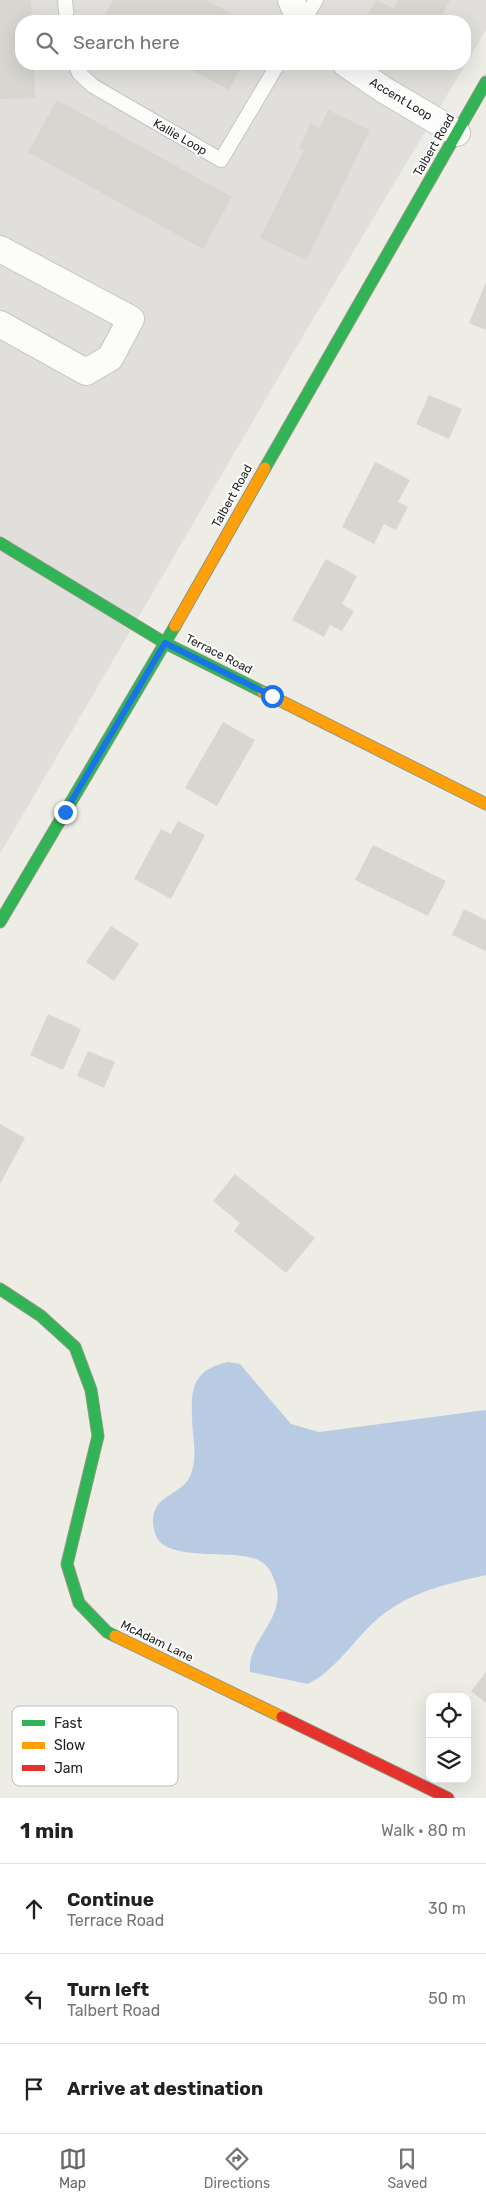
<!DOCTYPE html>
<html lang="en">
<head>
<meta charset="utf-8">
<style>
  :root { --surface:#fff; --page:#f6f6f6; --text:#202124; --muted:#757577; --line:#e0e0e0; --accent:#666664 }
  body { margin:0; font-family:Rubik,sans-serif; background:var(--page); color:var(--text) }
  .controls { position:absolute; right:15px; bottom:15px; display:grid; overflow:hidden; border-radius:10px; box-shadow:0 5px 20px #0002 }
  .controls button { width:45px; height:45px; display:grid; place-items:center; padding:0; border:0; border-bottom:1px solid var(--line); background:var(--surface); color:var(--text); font:25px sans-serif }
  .stop { position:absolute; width:15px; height:15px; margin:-11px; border:4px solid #1a73e8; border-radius:50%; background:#fff }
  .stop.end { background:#1a73e8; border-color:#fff; box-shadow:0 1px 5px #0008 }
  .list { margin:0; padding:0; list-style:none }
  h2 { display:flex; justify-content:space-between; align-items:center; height:65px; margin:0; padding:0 20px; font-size:21px }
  h2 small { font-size:16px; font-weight:400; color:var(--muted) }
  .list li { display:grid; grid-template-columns:32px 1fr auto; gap:15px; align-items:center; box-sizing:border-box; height:90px; padding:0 20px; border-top:1px solid var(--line) }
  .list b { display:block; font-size:19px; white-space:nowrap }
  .list p { margin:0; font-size:16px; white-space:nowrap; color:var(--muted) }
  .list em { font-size:16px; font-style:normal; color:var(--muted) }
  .icon { flex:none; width:28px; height:28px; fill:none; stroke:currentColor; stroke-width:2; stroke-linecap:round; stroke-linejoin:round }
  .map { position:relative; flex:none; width:486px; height:1798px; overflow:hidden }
  .search { position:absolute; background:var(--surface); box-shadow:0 5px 20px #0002; left:15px; right:15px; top:15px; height:55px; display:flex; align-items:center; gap:12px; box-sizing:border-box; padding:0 18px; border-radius:20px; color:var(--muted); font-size:19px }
  .sheet { height:335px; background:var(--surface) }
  nav { display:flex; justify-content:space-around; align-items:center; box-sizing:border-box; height:70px; border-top:1px solid var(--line); background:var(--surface); font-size:14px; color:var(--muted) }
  nav a { display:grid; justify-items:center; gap:2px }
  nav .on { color:var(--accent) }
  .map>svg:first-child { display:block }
</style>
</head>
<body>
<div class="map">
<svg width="486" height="1798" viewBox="0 0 486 1798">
  <rect width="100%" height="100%" fill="#edede6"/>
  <!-- residential -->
  <path fill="#e0dfdc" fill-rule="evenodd" d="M0 0H486V30L291 356 0 854ZM21 21H465V64H21Z"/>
  <!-- water -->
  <path fill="#b8cbe2" d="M228 1362 240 1364 291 1424 319 1432 486 1410V1575C447 1584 412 1591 381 1616 355 1637 338 1669 308 1684L250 1672C246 1639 292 1616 273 1577 271 1570 265 1563 258 1560 237 1549 171 1562 157 1538 154 1532 153 1527 153 1520 154 1493 183 1496 191 1474 198 1457 192 1435 192 1417 191 1386 194 1370 228 1362Z"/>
  <!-- building -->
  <path fill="#d7d6d0" d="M0 0H31L32 21H21V64H34L35 98 0 99Z
    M113 0H206L245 21H102Z
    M376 0 393 8 398 0H450L439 21H364Z
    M181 64H243L229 90Z
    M57 100 232 197 203 249 28 152Z
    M328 110 370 130 306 260 260 238 304 150 299 148 311 123 320 128Z
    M486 282V330L469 323Z
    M429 395 462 409 449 439 416 424Z
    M375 462 410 480 398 502 408 507 396 530 384 524 374 544 342 527Z
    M326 559 357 576 342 604 354 611 342 631 330 625 324 637 292 620Z
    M223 722 255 740 217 806 185 788Z
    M178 821 205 835 171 899 134 879 161 829 171 834Z
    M373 845 446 881 428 916 355 880Z
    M464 909 486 920V951L452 935Z
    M111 926 139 944 114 981 86 962Z
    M48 1014 81 1029 63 1070 30 1055Z
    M88 1051 115 1062 104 1088 77 1076Z
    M0 1124 25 1138 0 1184Z
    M235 1174 315 1238 286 1273 234 1231 240 1223 213 1201Z
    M486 1672V1703L471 1691Z"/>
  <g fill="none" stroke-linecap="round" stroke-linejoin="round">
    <!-- lane casing -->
    <g stroke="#c5c5c2" stroke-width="16">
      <path id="lane" d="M65 0 67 21
        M303 21 316 0
        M75 64 79 73 93 86 221 160 278 64"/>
    </g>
    <!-- street casing -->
    <g stroke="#c5c5c2" stroke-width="28">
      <path id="street" d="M291 0 300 21
        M346 64 384 90 457 133
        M0 249 131 319 110 358 86 372 0 324"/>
    </g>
    <!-- fast casing -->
    <g stroke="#8e987e" stroke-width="13">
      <path id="fast" d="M265 468 486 82
        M0 543 165 643 263 692
        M0 922 175 626
        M0 1289 41 1316 75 1347 91 1390 98 1436 67 1564 79 1603 107 1632 115 1636"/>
    </g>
    <!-- slow casing -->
    <g stroke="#8e987e" stroke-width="13">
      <path id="slow" d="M175 626 265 468
        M263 692 486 804
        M115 1636 282 1717"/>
    </g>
    <!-- jam casing -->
    <g stroke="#8e987e" stroke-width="13">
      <path id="jam" d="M282 1717 448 1798"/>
    </g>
    <!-- lane -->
    <use href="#lane" stroke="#fcfcfb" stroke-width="14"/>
    <!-- street -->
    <use href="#street" stroke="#fcfcfb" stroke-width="26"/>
    <!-- fast -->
    <use href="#fast" stroke="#30b455" stroke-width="11"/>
    <!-- slow -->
    <use href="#slow" stroke="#ff9f0a" stroke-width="11"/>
    <!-- jam -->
    <use href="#jam" stroke="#e5322d" stroke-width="11"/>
  </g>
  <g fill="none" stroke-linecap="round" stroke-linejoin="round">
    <!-- route -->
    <path stroke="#1a73e8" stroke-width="6" d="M65 812 165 643 272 696"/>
  </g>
  <g text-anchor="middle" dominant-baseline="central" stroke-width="4" stroke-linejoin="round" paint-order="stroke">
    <!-- street labels -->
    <g font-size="12" fill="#1e1e1e" stroke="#fff">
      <text transform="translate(401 99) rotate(31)">Accent Loop</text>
      <text transform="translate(180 137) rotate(30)">Kallie Loop</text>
      <text transform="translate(434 145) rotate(-60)">Talbert Road</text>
      <text transform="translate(232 496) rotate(-61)">Talbert Road</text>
      <text transform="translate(219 654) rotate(27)">Terrace Road</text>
      <text transform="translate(157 1641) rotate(26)">McAdam Lane</text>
    </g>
  </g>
  <!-- legend -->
  <rect x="12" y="1706" width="166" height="80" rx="8" fill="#fff" stroke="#bcbcbc" stroke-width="1"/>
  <rect x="22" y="1720" width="23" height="6" fill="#30b455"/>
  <rect x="22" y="1742" width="23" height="7" fill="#ff9f0a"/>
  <rect x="22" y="1765" width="23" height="6" fill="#e5322d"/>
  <g font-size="14" fill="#1e1e1e">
    <text x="54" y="1728">Fast</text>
    <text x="54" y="1750">Slow</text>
    <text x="54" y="1773">Jam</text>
  </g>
</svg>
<div class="controls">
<button><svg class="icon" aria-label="locate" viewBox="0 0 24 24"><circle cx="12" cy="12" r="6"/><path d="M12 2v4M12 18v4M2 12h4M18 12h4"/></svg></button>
<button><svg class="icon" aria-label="layers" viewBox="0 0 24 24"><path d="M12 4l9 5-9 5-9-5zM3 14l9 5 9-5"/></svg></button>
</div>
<div class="stop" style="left:272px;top:696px"></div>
<div class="stop end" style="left:65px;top:812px"></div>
<div class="search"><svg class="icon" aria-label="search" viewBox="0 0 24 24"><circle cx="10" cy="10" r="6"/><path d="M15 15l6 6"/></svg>Search here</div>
</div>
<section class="sheet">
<h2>1 min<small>Walk · 80 m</small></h2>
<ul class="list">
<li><svg class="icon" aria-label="ahead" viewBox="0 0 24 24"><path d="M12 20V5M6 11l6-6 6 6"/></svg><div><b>Continue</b><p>Terrace Road</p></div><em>30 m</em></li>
<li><svg class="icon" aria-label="left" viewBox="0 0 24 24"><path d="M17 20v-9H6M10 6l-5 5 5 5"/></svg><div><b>Turn left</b><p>Talbert Road</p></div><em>50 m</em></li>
<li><svg class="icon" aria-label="arrive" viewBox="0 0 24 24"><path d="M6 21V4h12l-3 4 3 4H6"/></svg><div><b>Arrive at destination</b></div></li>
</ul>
</section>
<nav>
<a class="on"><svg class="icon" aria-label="map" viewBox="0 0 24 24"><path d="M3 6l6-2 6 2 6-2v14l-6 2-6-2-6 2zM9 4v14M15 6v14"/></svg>Map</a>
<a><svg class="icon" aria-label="directions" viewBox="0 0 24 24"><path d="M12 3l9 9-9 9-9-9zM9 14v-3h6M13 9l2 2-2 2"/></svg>Directions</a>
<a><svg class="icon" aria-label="saved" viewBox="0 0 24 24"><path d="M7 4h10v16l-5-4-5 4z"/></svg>Saved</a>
</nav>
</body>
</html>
